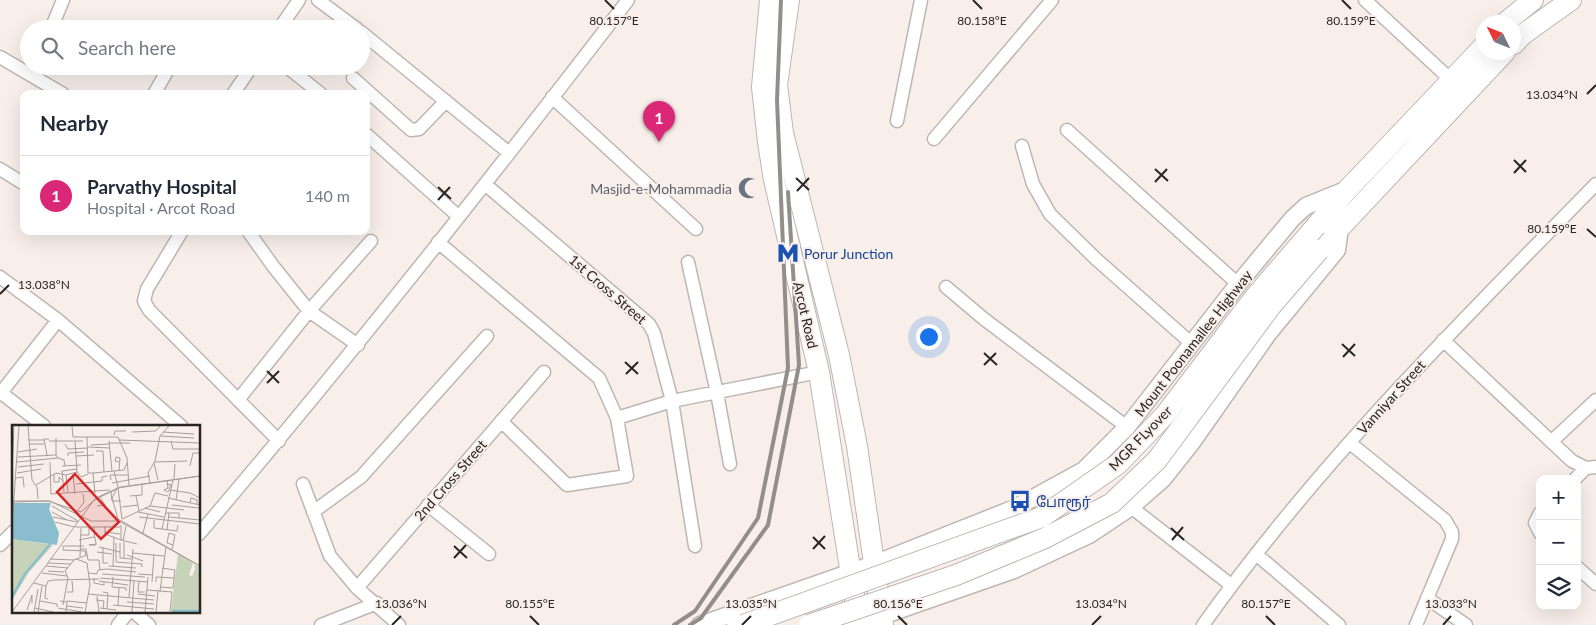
<!DOCTYPE html>
<html lang="en">
<head>
<meta charset="utf-8">
<style>
  :root { --surface:#fff; --page:#f2f2f3; --text:#1f2937; --muted:#747a83; --line:#e0e1e3; --accent:#db2777 }
  body { margin:0; font-family:Lato,"Noto Sans Tamil",sans-serif; background:var(--page); color:var(--text) }
  .controls { position:absolute; right:15px; bottom:15px; display:grid; overflow:hidden; border-radius:10px; box-shadow:0 5px 20px #0002 }
  .controls button { width:45px; height:45px; display:grid; place-items:center; padding:0; border:0; border-bottom:1px solid var(--line); background:var(--surface); color:var(--text); font:25px sans-serif }
  .compass { position:absolute; left:1476px; top:15px; width:45px; height:45px; border-radius:50%; background:var(--surface); box-shadow:0 5px 20px #0002; rotate:313deg }
  .you { position:absolute; left:928px; top:336px; width:18px; height:18px; margin:-12px; border:4px solid #fff; border-radius:50%; background:#1a73e8; box-shadow:0 0 0 8px #1a73e833 }
  .badge { display:grid; place-items:center; width:32px; height:32px; border-radius:50%; background:var(--accent); color:#fff; font-size:16px; font-weight:700 }
  .pin { position:absolute; translate:-50% -41px; filter:drop-shadow(0 1px 2px #0008) }
  .pin::after { content:''; position:absolute; top:26px; width:18px; height:15px; background:inherit; clip-path:polygon(0 0,100% 0,50% 100%) }
  .list { margin:0; padding:0; list-style:none }
  h2 { display:flex; justify-content:space-between; align-items:center; height:65px; margin:0; padding:0 20px; font-size:21px }
  h2 small { font-size:16px; font-weight:400; color:var(--muted) }
  .list li { display:grid; grid-template-columns:32px 1fr auto; gap:15px; align-items:center; box-sizing:border-box; height:80px; padding:0 20px; border-top:1px solid var(--line) }
  .list b { display:block; font-size:19px; white-space:nowrap }
  .list p { margin:0; font-size:16px; white-space:nowrap; color:var(--muted) }
  .list em { font-size:16px; font-style:normal; color:var(--muted) }
  .icon { flex:none; width:28px; height:28px; fill:none; stroke:currentColor; stroke-width:2; stroke-linecap:round; stroke-linejoin:round }
  .map { position:relative; flex:none; width:1596px; height:625px; overflow:hidden }
  .search { position:absolute; background:var(--surface); box-shadow:0 5px 20px #0002; left:20px; top:20px; width:350px; height:55px; display:flex; align-items:center; gap:12px; box-sizing:border-box; padding:0 18px; border-radius:28px; color:var(--muted); font-size:19px }
  .panel { position:absolute; background:var(--surface); box-shadow:0 5px 20px #0002; left:20px; top:90px; width:350px; height:145px; border-radius:10px }
  .map>svg:first-child { display:block }
</style>
</head>
<body>
<div class="map">
<svg width="1596" height="625" viewBox="0 0 1596 625">
  <rect width="100%" height="100%" fill="#f8efea"/>
  <g fill="none" stroke-linecap="round" stroke-linejoin="round">
    <!-- minor casing -->
    <g stroke="#beb6b1" stroke-width="15">
      <path id="minor" d="M318 0 357 29
        M1365 0 1451 80
        M51 29 63 0
        M279 29 299 0
        M361 32 508 152
        M0 57 63 94
        M286 66 321 94
        M353 78 411 130 419 129 446 101
        M154 94 170 66
        M233 94 252 66
        M552 97 696 229
        M897 121 921 0
        M1067 130 1238 284
        M366 134 458 216
        M934 139 1052 0
        M1022 146 1033 184 1050 214 1096 259 1191 343
        M0 169 24 184
        M486 185 649 324 654 333 672 401 695 546
        M182 231 147 289 144 301 149 310 279 441
        M248 231 273 266 309 311 358 345
        M438 242 599 378 617 418 627 476 567 485 501 421
        M688 262 717 393 730 464
        M0 277 58 320 181 426
        M946 287 984 319 1127 427
        M1443 340 1572 461 1586 468 1596 467
        M0 392 44 426
        M0 394 58 320
        M238 400 309 311 371 241
        M617 418 672 401 819 372
        M1551 442 1596 400
        M1350 443 1445 520 1452 532V539L1416 625
        M1575 479 1586 468
        M303 484 330 556 357 588 399 625
        M428 505 489 554
        M1131 507 1231 585
        M313 512 361 477 487 336
        M1540 513 1535 523 1540 533
        M199 534C348 360 489 181 628 0
        M0 545 14 531
        M1256 554 1339 625
        M1577 567 1596 584
        M357 588 544 372
        M1427 598 1466 625
        M133 611 149 625
        M118 625 129 611
        M321 625 377 603
        M1203 625C1317 464 1459 324 1596 184"/>
    </g>
    <!-- tertiary casing -->
    <g stroke="#beb6b1" stroke-width="19">
      <path id="tertiary" d="M700 625 874 564 1015 508 1084 470 1127 427 1238 284 1292 219 1306 206 1348 189
        M847 625 882 616 1014 570 1089 535 1131 507 1163 479 1193 441 1268 334 1337 250 1340 227"/>
    </g>
    <!-- primary casing -->
    <g stroke="#beb6b1" stroke-width="22">
      <path id="primary" d="M770 0 762 87 768 142 774 180 819 372 859 625
        M789 0 777 85 783 133 839 355 857 446 883 625
        M1506 22 1533 0
        M1514 44 1522 35 1571 0
        M1316 226 1348 189 1484 46
        M1319 250 1505 52
        M734 613 738 625"/>
    </g>
    <!-- minor -->
    <use href="#minor" stroke="#fff" stroke-width="12"/>
    <!-- tertiary -->
    <use href="#tertiary" stroke="#fff" stroke-width="16"/>
    <!-- primary -->
    <use href="#primary" stroke="#fff" stroke-width="20"/>
    <!-- rail -->
    <path stroke="#948e8a" stroke-width="4" d="M674 625 695 611 758 518 788 368 777 100 781 0
      M690 625 701 618 768 525 799 365 788 192"/>
    <!-- primary-bridge casing -->
    <g stroke="#beb6b1" stroke-width="22" stroke-linecap="butt">
      <path id="primary-bridge" d="M743 625 1042 517 1118 464 1165 415 1254 298 1316 226
        M809 625 956 575 1045 538 1112 503 1157 460 1271 306 1319 250"/>
    </g>
    <!-- primary-bridge -->
    <use href="#primary-bridge" stroke="#fff" stroke-width="20"/>
  </g>
  <!-- ticks -->
  <path fill="none" stroke="#282523" stroke-width="2" d="M605 0 614 9M973 0 982 9M1342 0 1351 9M1587 94 1596 85M1514 160 1526 172M1155 169 1168 181M1514 173 1526 160M796 178 809 190M1155 182 1167 169M438 187 451 199M797 191 809 178M438 200 450 187M1587 229 1596 237M0 294 9 285M1342 344 1355 356M984 353 997 365M1343 357 1355 344M625 362 638 374M984 365 996 353M267 371 279 383M626 374 638 362M267 383 279 371M1171 528 1184 540M813 537 825 549M1172 540 1183 527M454 546 467 558M813 549 825 536M454 558 466 545M530 616 539 625M898 616 907 625M1266 616 1275 625M392 625 401 616M742 625 751 616M1092 625 1101 616M1443 625 1451 616"/>
  <!-- icons -->
  <defs>
    <g id="mosque-bare" transform="scale(1.725)"><path d="M3.5-4.9A6 6 0 1 0 3.5 4.9A5 5 0 1 1 3.5-4.9Z" fill="#6b7280" stroke="#f8efea" stroke-width="2.5" paint-order="stroke"/></g>
    <g id="metro-bare" transform="scale(1.725)"><path d="M-5.5 5V-5H-3L0 0L3-5H5.5V5H3V-.5L0 4L-3-.5V5Z" fill="#1a4fb4" stroke="#f8efea" stroke-width="2.5" paint-order="stroke"/></g>
    <g id="bus-bare" transform="scale(1.725)"><path d="M-5-6H5V4H4V6H2V4H-2V6H-4V4H-5ZM-3.5-4V0h7V-4ZM-3.5 1.2v1.5H-2V1.2ZM2 1.2v1.5H3.5V1.2Z" fill="#1a4fb4" stroke="#f8efea" stroke-width="2.5" paint-order="stroke"/></g>
  </defs>
  <g fill-rule="evenodd">
    <use href="#mosque-bare" x="749" y="188"/>
    <use href="#metro-bare" x="788" y="253"/>
    <use href="#bus-bare" x="1020" y="501"/>
  </g>
  <g text-anchor="middle" dominant-baseline="central" stroke-width="4" stroke-linejoin="round" paint-order="stroke">
    <!-- worship labels -->
    <g font-size="14" fill="#5b616d" stroke="#f8efea" text-anchor="end">
      <text x="732" y="188">Masjid-e-Mohammadia</text>
    </g>
    <!-- transit labels -->
    <g font-size="14" fill="#164399" stroke="#f8efea" text-anchor="start">
      <text x="804" y="253">Porur Junction</text>
      <text x="1036" y="501">போரூர்</text>
    </g>
    <!-- street labels -->
    <g font-size="14" fill="#282523" stroke="#f8efea">
      <text transform="translate(608 289) rotate(41)">1st Cross Street</text>
      <text transform="translate(806 315) rotate(77)">Arcot Road</text>
      <text transform="translate(1193 343) rotate(-52)">Mount Poonamallee Highway</text>
      <text transform="translate(1391 397) rotate(-48)">Vanniyar Street</text>
      <text transform="translate(1140 438) rotate(-46)">MGR FLyover</text>
      <text transform="translate(450 480) rotate(-49)">2nd Cross Street</text>
    </g>
  </g>
  <!-- overview -->
  <g transform="translate(12 425)">
    <rect width="188" height="188" fill="#f8efea"/>
    <path d="M1 114 41 120 17 147 0 175ZM166 129 181 138 177 150 180 151 183 144 182 139 187 142V185L159 186Z" fill="#c6d3b8"/>
    <path d="M0 78H39L37 84 47 108 45 120 0 114Z" fill="#8abecf"/>
    <path fill="none" stroke="#8abecf" stroke-width="2.5" d="M0 172 13 149 39 118M160 186H188"/>
    <path fill="none" stroke="#a59e9a" stroke-width="1" d="M16 1 20 55 25 62 26 74M60 1 61 12H106L115 33 117 60M120 7 144 6 148 1M151 7 182 9M102 10 103 6H114M149 11 182 13M75 12 76 48H81L83 68M44 13V30M16 15H32M107 15 188 18M37 16H71M63 16 65 47 69 52 76 49M97 16 100 46M159 16 161 24H188M97 18H118M17 19H32M53 19 56 24 76 23M79 20 97 19M76 22 98 23M84 26H91L92 47M6 27 25 24M35 30 32 14H37M56 31V28L72 27M64 31 82 30M6 32 44 30 46 33M5 37 46 33 52 35 53 41M38 37 39 69 98 65M107 37 103 36 104 32 108 33 107 46M143 37 175 36M142 38 146 55M50 41 69 40M178 41 181 28H188M6 42 32 39M102 46 106 62M5 48 29 44M81 48 112 45 115 38M0 49 2 1M42 49V57H47V52L51 56M61 49 63 69M54 50 56 67M188 51 105 63 100 73 106 94 188 141M4 53 11 52 12 62M162 54 163 39M99 55 98 50H116M155 55 156 63 152 65 156 67 159 60 155 59M100 58 138 51M138 58 136 48 143 36 148 11 157 1M64 59 90 56V52L95 51M24 60 44 48 54 50 65 47M106 63 110 94M158 65 178 68 188 73M52 67 50 46 65 44M99 67 100 76H109M118 71 130 70V59M124 71 127 86M156 73 188 80M164 75 167 54M0 76H36L69 87 86 72 106 63M0 77 38 76 79 96H107L188 141M178 78 179 73 185 75V79M160 80 187 83M40 81 66 96M85 81 93 80 88 72M138 81 143 68 156 71M110 82 126 80M133 83 148 87M66 85 72 77 71 69M40 87 55 95M126 87 152 92M153 88H167V93M41 92 65 97M127 92 188 99M157 92 188 95M110 94 138 81 172 85M142 95V103L165 106 166 100M43 97 62 102M0 100 7 1M109 100V115L125 119M93 101V109L109 115M63 102H108M82 102V109L84 118V120H77L84 119M150 104 161 55M155 105 157 88M93 107 108 109M131 108 136 89M69 110H77V102M67 115 82 112M111 116 114 101M112 117V133M104 118V137L130 139V142M108 118V133L120 134M51 121V125L73 126 74 130M51 121H72M87 122 108 127M91 122V138H96M68 124H74L76 135H87L88 145M160 124 161 120 163 110 157 108 155 118 161 120M85 127 100 129M120 128 152 131M115 130 131 136M68 132 69 103M38 134 62 135 75 130M64 134 75 138 78 160 73 187M36 138 59 139M34 141 56 143M97 141 124 143M101 141 102 112M36 146 52 147M30 148 55 151M77 148 85 149 86 145 95 144 124 147M90 149 133 152M126 149 141 150M101 152 100 162 114 163V166M82 153V158L92 160V157M88 153 136 157M87 156 116 160M127 156 126 167H133M140 157 142 129M144 157V152L162 153M22 158 34 161 36 156 42 155 87 154M34 161 33 173 36 174M148 162 161 163 163 145 150 143M135 165 160 167 158 187M148 166 154 122M55 167H61L60 156M91 167 96 168 95 184M76 169 142 175M126 169 143 171M85 171 87 187M117 172 121 124M84 175 92 176 91 184M28 176 45 179V182M48 176 55 177 54 187M55 176 75 178M115 177 142 179M51 180 56 153 53 146 62 135M101 180 142 184M106 180 107 163M55 181 71 183M23 183 41 187M46 183 70 187M88 183 104 185M15 185 20 170V178M0 187 82 75 109 62 188 51M22 187 26 164M26 187 30 161M120 187 122 156M133 187 136 152M144 187 146 166"/>
    <path fill="#d62828" fill-opacity="0.15" stroke="#d62828" stroke-width="2.5" d="M63 49 107 97 89 114 45 67Z"/>
    <rect width="188" height="188" fill="none" stroke="#282523" stroke-width="2.5"/>
  </g>
  <g font-size="12" text-anchor="middle" fill="#282523" stroke="#f8efea" stroke-width="4" stroke-linejoin="round" paint-order="stroke">
    <text x="614" y="25">80.157°E</text>
    <text x="982" y="25">80.158°E</text>
    <text x="1351" y="25">80.159°E</text>
    <text x="1552" y="99">13.034°N</text>
    <text x="1552" y="233">80.159°E</text>
    <text x="44" y="289">13.038°N</text>
    <text x="401" y="608">13.036°N</text>
    <text x="751" y="608">13.035°N</text>
    <text x="1101" y="608">13.034°N</text>
    <text x="1451" y="608">13.033°N</text>
    <text x="530" y="608">80.155°E</text>
    <text x="898" y="608">80.156°E</text>
    <text x="1266" y="608">80.157°E</text>
  </g>
</svg>
<div class="controls">
<button>+</button>
<button>−</button>
<button><svg class="icon" aria-label="layers" viewBox="0 0 24 24"><path d="M12 4l9 5-9 5-9-5zM3 14l9 5 9-5"/></svg></button>
</div>
<svg class="compass" viewBox="-18 -18 36 36"><path d="M0-13l5 13h-10z" fill="#e53935"/><path d="M0 13l5-13h-10z" fill="#747a83"/></svg>
<div class="you"></div>
<div class="pin badge" style="left:659px;top:142px">1</div>
<div class="search"><svg class="icon" aria-label="search" viewBox="0 0 24 24"><circle cx="10" cy="10" r="6"/><path d="M15 15l6 6"/></svg>Search here</div>
<section class="panel">
<h2>Nearby<small></small></h2>
<ul class="list">
<li><span class="badge">1</span><div><b>Parvathy Hospital</b><p>Hospital · Arcot Road</p></div><em>140 m</em></li>
</ul>
</section>
</div>
</body>
</html>
